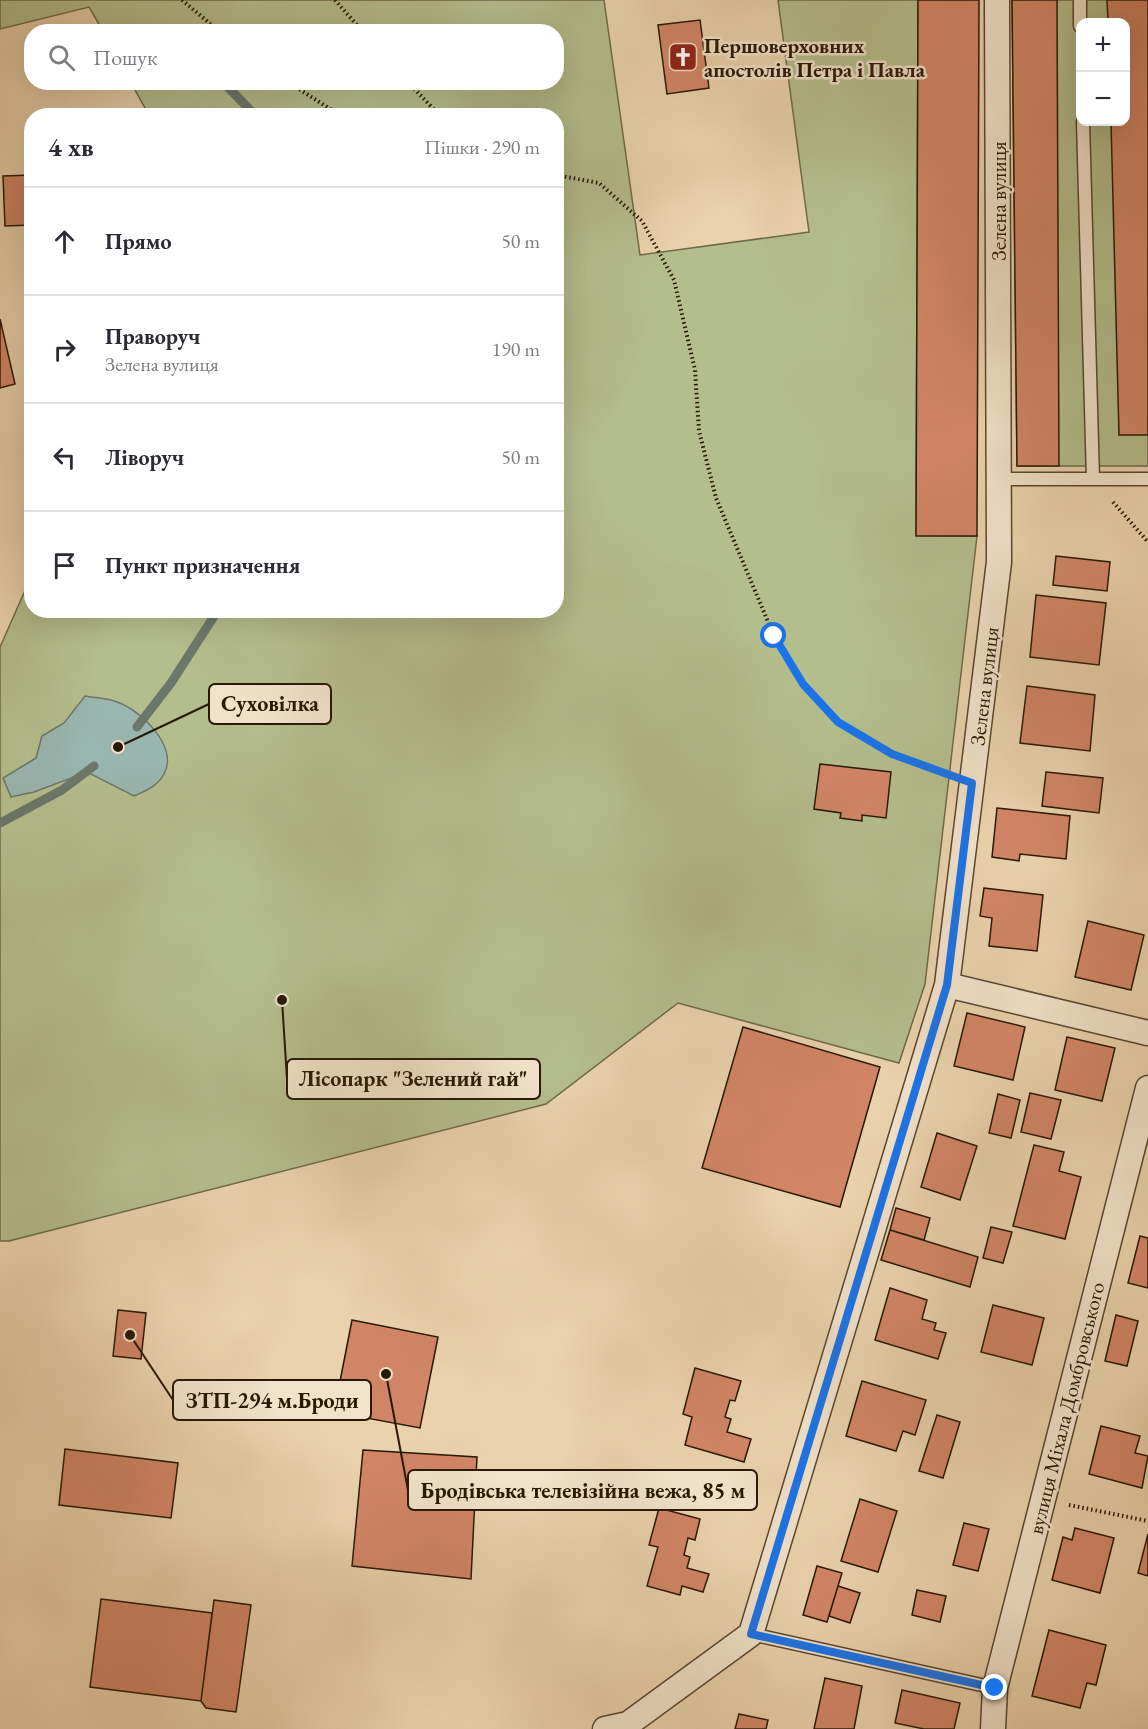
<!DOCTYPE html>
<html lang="uk">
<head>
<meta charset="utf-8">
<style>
  :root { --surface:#fff; --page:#f2f2f3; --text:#2b2b33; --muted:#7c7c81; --line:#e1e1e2 }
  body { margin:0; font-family:"EB Garamond",serif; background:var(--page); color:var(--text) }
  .controls { position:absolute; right:18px; top:18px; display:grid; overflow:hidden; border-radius:12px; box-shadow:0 6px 24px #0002 }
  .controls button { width:54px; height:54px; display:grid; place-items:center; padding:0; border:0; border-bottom:2px solid var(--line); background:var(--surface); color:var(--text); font:30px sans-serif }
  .stop { position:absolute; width:18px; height:18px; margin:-14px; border:4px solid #1a73e8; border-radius:50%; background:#fff }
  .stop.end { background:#1a73e8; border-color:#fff; box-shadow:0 2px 6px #0008 }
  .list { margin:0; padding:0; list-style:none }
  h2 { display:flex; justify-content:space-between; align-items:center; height:78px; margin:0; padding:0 24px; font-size:26px }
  h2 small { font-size:20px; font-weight:400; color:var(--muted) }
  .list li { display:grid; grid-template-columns:39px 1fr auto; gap:18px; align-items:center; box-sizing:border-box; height:108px; padding:0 24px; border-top:2px solid var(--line) }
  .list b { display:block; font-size:22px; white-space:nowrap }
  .list p { margin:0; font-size:20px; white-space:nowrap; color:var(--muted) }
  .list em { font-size:20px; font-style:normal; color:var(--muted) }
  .icon { flex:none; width:33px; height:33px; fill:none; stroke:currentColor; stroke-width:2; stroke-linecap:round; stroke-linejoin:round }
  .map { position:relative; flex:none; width:1148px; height:1729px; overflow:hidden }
  .search { position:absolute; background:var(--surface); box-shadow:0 6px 24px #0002; left:24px; top:24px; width:540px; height:66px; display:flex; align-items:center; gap:15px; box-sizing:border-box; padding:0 21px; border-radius:24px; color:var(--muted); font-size:22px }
  .panel { position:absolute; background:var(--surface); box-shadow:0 6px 24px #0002; left:24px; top:108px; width:540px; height:510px; border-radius:24px }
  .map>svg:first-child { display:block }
</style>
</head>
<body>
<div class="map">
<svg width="1148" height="1729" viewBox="0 0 1148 1729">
  <rect width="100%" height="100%" fill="#ead2ac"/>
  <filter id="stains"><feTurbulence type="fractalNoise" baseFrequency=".00333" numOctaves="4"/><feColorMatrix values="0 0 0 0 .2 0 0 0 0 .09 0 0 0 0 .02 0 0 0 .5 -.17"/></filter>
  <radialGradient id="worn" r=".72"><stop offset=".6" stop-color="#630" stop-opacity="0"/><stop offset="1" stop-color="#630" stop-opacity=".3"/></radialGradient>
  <!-- green -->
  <path fill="#b4bd8c" stroke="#6e6a48" stroke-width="1.5" fill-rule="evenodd" d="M0 0H604L640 255 809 232 778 0H918L916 535 977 536 925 984 899 1063 678 1003 546 1104 9 1241H0V647L31 577 32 610H556V116L149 115 131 83 556 82V32L103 31 89 7 0 29Z
    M1012 0H1148V466H1017ZM1080 22H1126V122H1080Z"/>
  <!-- water -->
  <path fill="#99b6b0" stroke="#6c776b" stroke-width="1.5" d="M85 696C95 698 107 698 117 702 141 710 179 747 164 774 158 786 145 791 134 796L87 772 34 792 11 797 3 778 36 758 42 736 64 723Z"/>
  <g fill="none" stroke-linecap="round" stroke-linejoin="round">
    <!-- stream -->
    <path stroke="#6c776b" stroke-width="9" d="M223 82 256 116
      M137 727 171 683 218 610
      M0 823 62 790 94 766"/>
  </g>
  <!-- building -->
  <path fill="#d18567" stroke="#281804" stroke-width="1.5" d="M918 0H979L977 536H916Z
    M1012 0H1057L1059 466H1017Z
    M1107 0H1148V435H1119L1111 122H1126V22H1108Z
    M700 20 709 88 667 94 658 25Z
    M32 175V225L5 226 3 176Z
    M0 319 15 384 0 388Z
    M1056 556 1110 562 1107 591 1053 585Z
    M1036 595 1106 603 1099 665 1030 657Z
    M1027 686 1095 695 1090 751 1020 743Z
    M820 764 891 772 886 818 862 815V821L840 818 841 813 814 809Z
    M1046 772 1103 778 1099 813 1042 806Z
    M997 808 1070 816 1066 859 1020 854 1019 861 992 857Z
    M984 888 1043 895 1037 951 989 946 992 918 980 916Z
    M1088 921 1144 935 1131 990 1075 977Z
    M967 1013 1025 1027 1013 1080 954 1066Z
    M743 1027 880 1067 840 1207 702 1168Z
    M1067 1037 1115 1048 1102 1101 1055 1090Z
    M1030 1093 1061 1100 1051 1139 1021 1132Z
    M998 1094 1020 1100 1011 1138 989 1133Z
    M937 1133 977 1146 960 1200 921 1187Z
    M1034 1145 1064 1152 1059 1171 1081 1177 1065 1239 1013 1226Z
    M896 1208 930 1218 924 1240 890 1230Z
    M991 1227 1012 1232 1003 1263 983 1258Z
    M890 1230 978 1257 970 1287 881 1260Z
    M1140 1236 1148 1238V1288L1128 1283Z
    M890 1288 927 1300 922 1319 936 1323 934 1330 946 1333 938 1359 875 1340Z
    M993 1305 1044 1318 1032 1365 981 1352Z
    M118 1310 146 1313 141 1359 113 1356Z
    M1116 1315 1138 1321 1127 1366 1105 1361Z
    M352 1320 438 1337 420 1428 334 1412Z
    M695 1368 741 1381 735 1401 730 1400 725 1417 731 1419 727 1432 751 1439 744 1462 685 1445 692 1417 683 1414Z
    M862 1381 926 1400 915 1435 903 1431 896 1451 846 1436Z
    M937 1415 960 1422 943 1478 919 1471Z
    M1101 1426 1140 1436 1135 1453 1148 1456 1142 1488 1089 1474Z
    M65 1449 178 1463 171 1518 59 1505Z
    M363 1450 477 1457 471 1579 352 1566Z
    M860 1499 897 1511 878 1572 841 1561Z
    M659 1508 700 1519 695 1540 688 1538 684 1555 690 1557 687 1568 709 1574 703 1592 682 1586 680 1595 647 1586 658 1547 649 1545Z
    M964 1523 989 1529 978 1571 953 1565Z
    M1075 1528 1114 1538 1100 1593 1052 1580 1063 1537 1072 1540Z
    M1148 1534V1576L1138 1573Z
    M817 1566 842 1573 827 1622 803 1615Z
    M838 1586 860 1593 850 1623 829 1616Z
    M917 1590 946 1596 940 1622 912 1615Z
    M101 1599 212 1613 201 1701 90 1687Z
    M214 1600 251 1605 236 1712 206 1708 201 1701Z
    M1049 1630 1106 1645 1096 1685 1087 1683 1080 1708 1032 1696Z
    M825 1678 862 1686 854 1729H814Z
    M902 1690 960 1703 954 1729H924L895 1723Z
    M739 1714 768 1720 766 1729H735Z"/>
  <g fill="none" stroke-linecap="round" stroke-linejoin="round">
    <!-- service casing -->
    <g stroke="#58462e" stroke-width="15">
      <path id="service" d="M1080 0V26
        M1083 122 1093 479
        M999 479H1148
        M751 1634 995 1688"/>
    </g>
    <!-- minor casing -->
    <g stroke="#58462e" stroke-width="27">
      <path id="minor" d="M947 985 1148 1033
        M605 1729 628 1724 751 1634 947 985 999 562 997 0
        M993 1729 995 1688 1148 1088"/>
    </g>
    <!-- path -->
    <path stroke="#281804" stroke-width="4" stroke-dasharray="1.5 3" stroke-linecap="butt" d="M182 0 220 32
      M335 0 363 32
      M288 82 341 116
      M408 82 440 116
      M556 175 599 183 642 221 674 280 695 370 699 431 716 498 774 636 803 684 838 722 892 754 946 774
      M1113 502 1148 542
      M1069 1505 1148 1521"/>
    <!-- service -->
    <use href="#service" stroke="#f1e2c9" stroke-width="12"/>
    <!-- minor -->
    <use href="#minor" stroke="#f1e2c9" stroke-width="24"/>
  </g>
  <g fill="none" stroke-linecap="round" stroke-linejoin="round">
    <!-- route -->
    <path stroke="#1a73e8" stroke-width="8" d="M774 636 803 684 838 722 892 754 972 783 947 985 751 1634 995 1688"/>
  </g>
  <!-- icons -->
  <defs>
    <g id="church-square" transform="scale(1.5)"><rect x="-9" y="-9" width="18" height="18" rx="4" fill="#8f2418" stroke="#f1e2c9"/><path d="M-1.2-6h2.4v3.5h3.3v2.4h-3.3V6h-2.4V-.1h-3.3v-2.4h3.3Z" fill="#fff"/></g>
  </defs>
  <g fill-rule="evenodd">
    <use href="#church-square" x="683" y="57"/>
  </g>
  <g text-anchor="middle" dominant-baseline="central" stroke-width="5" stroke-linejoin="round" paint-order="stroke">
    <!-- poi labels -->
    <g font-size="21" font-weight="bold" fill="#281804" stroke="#f1e2c9" text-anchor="start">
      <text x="704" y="45">Першоверховних<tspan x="704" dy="24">апостолів Петра і Павла</tspan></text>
    </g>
    <!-- street labels -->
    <g font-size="21" fill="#281804" stroke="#f1e2c9">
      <text transform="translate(998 201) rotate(-90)">Зелена вулиця</text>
      <text transform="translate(984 686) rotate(-83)">Зелена вулиця</text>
      <text transform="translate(1066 1408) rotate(-76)">вулиця Міхала Домбровського</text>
    </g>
  </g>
  <!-- callouts -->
  <path fill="none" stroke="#281804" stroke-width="2" d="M118 747L209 704M282 1000L287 1079M130 1335L173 1400M386 1374L408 1490"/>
  <g fill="#281804" stroke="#f1e2c9" stroke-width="2">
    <circle cx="118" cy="747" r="6"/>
    <circle cx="282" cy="1000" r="6"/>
    <circle cx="130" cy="1335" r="6"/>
    <circle cx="386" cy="1374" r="6"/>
  </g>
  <g fill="#f1e2c9" stroke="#281804" stroke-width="2">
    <rect x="209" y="684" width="122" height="40" rx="6"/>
    <rect x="287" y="1059" width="253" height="40" rx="6"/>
    <rect x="173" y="1380" width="198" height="40" rx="6"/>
    <rect x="408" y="1470" width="349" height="40" rx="6"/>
  </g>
  <g font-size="22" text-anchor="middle" font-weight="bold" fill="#281804">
    <text x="270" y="711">Суховілка</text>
    <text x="413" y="1086">Лісопарк "Зелений гай"</text>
    <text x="272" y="1408">ЗТП-294 м.Броди</text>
    <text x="583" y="1498">Бродівська телевізійна вежа, 85 м</text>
  </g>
  <rect width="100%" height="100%" filter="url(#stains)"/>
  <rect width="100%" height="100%" fill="url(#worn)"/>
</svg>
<div class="controls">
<button>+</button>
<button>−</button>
</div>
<div class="stop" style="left:774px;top:636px"></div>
<div class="stop end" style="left:995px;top:1688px"></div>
<div class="search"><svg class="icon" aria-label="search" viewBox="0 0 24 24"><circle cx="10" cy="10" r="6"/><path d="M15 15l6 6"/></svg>Пошук</div>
<section class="panel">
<h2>4 хв<small>Пішки · 290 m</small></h2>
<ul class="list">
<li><svg class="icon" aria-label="ahead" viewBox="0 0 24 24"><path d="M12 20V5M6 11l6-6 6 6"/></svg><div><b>Прямо</b></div><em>50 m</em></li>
<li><svg class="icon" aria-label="right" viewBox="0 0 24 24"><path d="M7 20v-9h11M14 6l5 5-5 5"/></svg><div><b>Праворуч</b><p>Зелена вулиця</p></div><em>190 m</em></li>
<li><svg class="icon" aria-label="left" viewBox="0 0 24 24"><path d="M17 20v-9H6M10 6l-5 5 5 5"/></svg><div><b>Ліворуч</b></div><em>50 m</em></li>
<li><svg class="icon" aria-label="arrive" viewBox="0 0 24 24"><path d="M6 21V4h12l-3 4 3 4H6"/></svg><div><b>Пункт призначення</b></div></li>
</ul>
</section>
</div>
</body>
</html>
